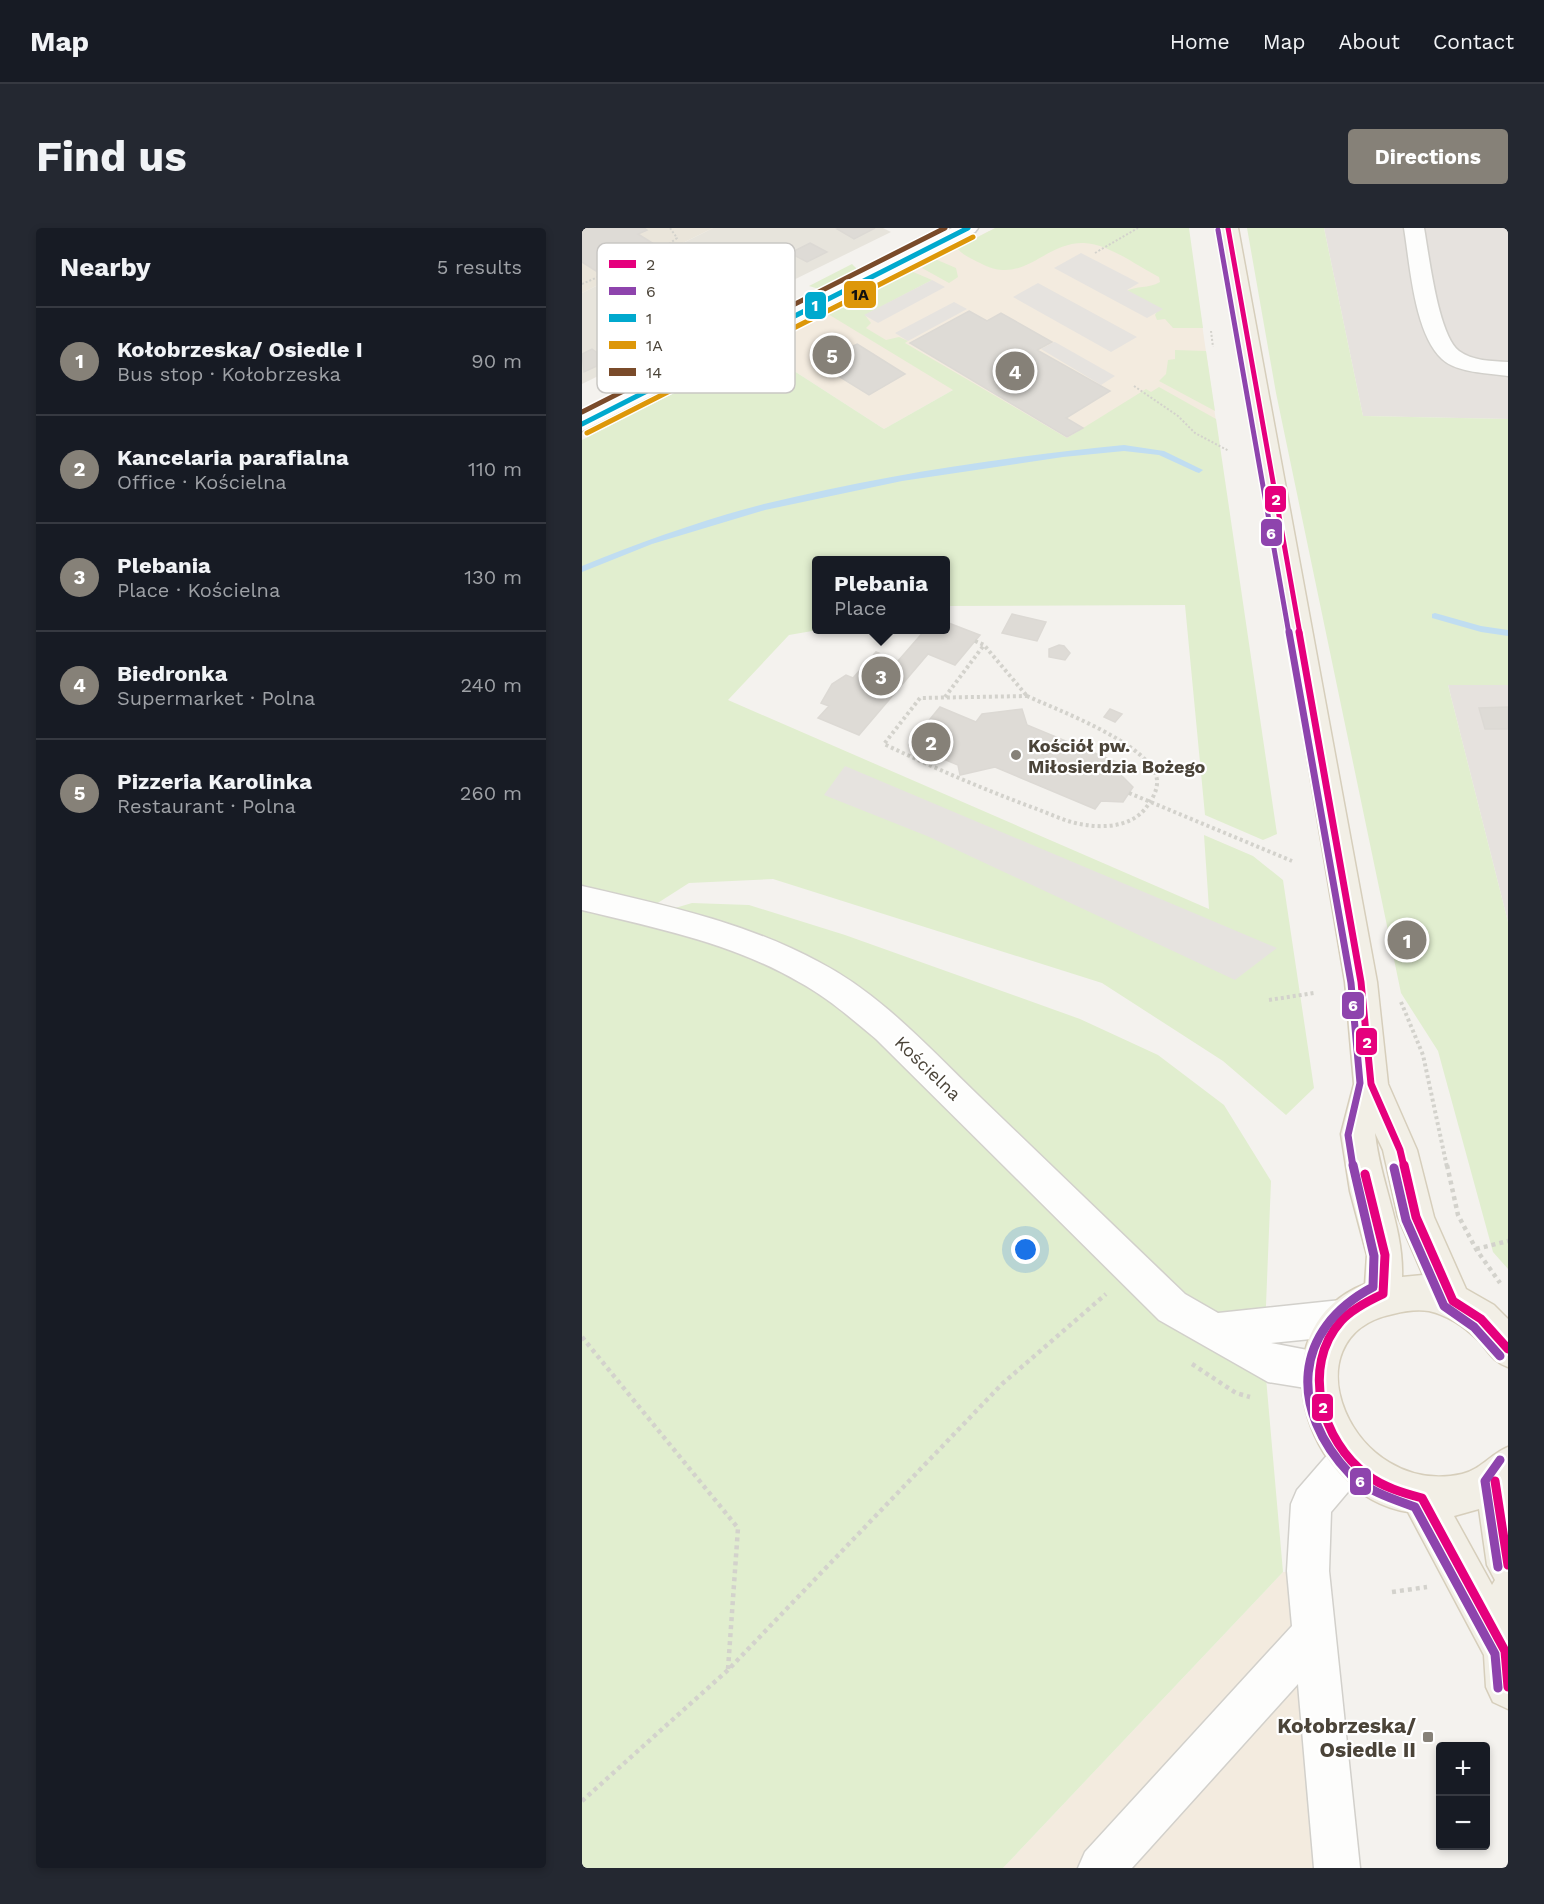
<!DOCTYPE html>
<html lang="en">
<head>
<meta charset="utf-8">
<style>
  :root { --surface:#171b24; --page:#242831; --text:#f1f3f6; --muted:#9ea1a6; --line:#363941; --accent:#868178 }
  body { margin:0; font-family:"Work Sans",sans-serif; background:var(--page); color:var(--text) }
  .controls { position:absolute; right:18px; bottom:18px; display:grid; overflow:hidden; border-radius:6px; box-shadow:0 3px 9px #0003 }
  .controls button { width:54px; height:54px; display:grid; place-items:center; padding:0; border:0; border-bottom:2px solid var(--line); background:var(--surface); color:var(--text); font:30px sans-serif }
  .you { position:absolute; left:444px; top:1022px; width:21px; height:21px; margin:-15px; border:4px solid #fff; border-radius:50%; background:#1a73e8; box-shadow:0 0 0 9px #1a73e833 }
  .badge { display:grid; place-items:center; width:39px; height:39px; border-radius:50%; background:var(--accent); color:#fff; font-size:20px; font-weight:700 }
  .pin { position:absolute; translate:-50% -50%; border:3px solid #fff; box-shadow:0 2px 6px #0006 }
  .popup { position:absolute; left:230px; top:328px; width:138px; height:78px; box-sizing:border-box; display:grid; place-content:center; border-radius:6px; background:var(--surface); filter:drop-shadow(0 2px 4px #0005); font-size:20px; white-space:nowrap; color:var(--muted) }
  .popup b { font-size:22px; color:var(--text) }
  .popup::after { content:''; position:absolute; left:50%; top:100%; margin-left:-12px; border:12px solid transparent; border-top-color:var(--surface) }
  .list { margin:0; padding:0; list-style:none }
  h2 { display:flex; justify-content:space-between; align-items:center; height:78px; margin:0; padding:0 24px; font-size:26px }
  h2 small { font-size:20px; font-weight:400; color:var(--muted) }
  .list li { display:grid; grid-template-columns:39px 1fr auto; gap:18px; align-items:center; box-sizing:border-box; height:108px; padding:0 24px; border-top:2px solid var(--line) }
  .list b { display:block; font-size:22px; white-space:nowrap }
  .list p { margin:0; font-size:20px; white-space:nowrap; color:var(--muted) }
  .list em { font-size:20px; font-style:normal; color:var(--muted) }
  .map { position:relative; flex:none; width:926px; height:1640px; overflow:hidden; border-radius:6px }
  header { display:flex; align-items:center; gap:36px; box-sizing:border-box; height:84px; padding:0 30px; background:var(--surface); border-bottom:2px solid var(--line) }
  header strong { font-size:28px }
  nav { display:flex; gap:33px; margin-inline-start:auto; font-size:21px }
  .intro { display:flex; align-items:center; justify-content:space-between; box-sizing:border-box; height:144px; padding:0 36px }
  h1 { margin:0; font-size:42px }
  .button { padding:15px 27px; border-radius:6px; background:var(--accent); color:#fff; font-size:21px; font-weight:700 }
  main { display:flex; gap:36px; padding:0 36px }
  aside { flex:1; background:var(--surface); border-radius:6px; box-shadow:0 3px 9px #0003 }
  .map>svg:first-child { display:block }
</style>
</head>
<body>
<header>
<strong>Map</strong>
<nav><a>Home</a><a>Map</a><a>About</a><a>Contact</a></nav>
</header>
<div class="intro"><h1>Find us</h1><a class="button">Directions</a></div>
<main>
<aside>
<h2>Nearby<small>5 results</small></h2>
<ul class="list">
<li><span class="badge">1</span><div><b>Kołobrzeska/ Osiedle I</b><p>Bus stop · Kołobrzeska</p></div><em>90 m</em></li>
<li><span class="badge">2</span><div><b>Kancelaria parafialna</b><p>Office · Kościelna</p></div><em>110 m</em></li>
<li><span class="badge">3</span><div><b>Plebania</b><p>Place · Kościelna</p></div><em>130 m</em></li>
<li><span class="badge">4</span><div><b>Biedronka</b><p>Supermarket · Polna</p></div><em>240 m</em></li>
<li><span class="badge">5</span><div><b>Pizzeria Karolinka</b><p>Restaurant · Polna</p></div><em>260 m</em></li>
</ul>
</aside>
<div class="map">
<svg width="926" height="1640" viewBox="0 0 926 1640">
  <rect width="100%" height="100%" fill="#f4f2ee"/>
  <!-- residential -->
  <path fill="#e7e4dc" d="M131 0H301L309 4 0 156V65Z"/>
  <!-- commercial -->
  <path fill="#f3ebdf" d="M407 3 531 12 612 40 638 222H471L371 162 302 201 178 121Z
    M745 1343 779 1640H421L701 1344Z"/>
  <!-- industrial -->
  <path fill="#e6e2de" d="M742 0H926V191L781 188Z
    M866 457H926V694Z"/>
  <!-- education -->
  <path fill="#eae5da" d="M0 0H131L0 65Z"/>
  <!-- green -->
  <path fill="#e1eecf" d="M413 0H607L621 100H591L583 91 575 92 573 87 576 81 543 64C555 57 566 61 578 54L577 49C555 38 527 16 502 15 461 14 442 59 398 35 390 31 380 27 375 20Z
    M665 0H742L781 188 926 191V457H866L926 694V1041L911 1024 856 823 819 765 694 165Z
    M353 31 374 40 376 49 367 55 340 40Z
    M270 36 279 45 244 63 227 58Z
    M329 43 350 52 283 87 289 95 284 100 304 112 317 109 326 113 323 115 485 210 564 161 569 164 577 159 634 191 695 606 681 612 623 587 603 377 364 378V332H234L236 402 207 407 146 472 627 681 622 607 671 628 701 652 732 860 704 887 641 833 520 755 191 651 107 655 46 694 110 675 167 677 263 707 498 791 576 827 642 877 689 953 682 1127 701 1344 421 1640H0V212L178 121 302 201 371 162 246 86Z
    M593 122 624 123 633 183 577 153 584 146 586 132 593 131Z"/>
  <!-- parking -->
  <path fill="#e6e3df" d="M499 25 557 55 545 62 581 81 565 90 472 40Z
    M350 52 363 59 296 95 282 87Z
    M456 55 555 109 529 124 431 69Z
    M372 74 385 81 326 113 313 105Z
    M472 114H473L533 148 519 157 459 121Z
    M263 538 695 720 653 752 345 608 242 567Z"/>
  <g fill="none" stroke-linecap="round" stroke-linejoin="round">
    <!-- stream -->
    <path fill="#c0ddf1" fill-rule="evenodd" d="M542 217 582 223 621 242 617 245 614 244 577 227 542 223 481 229 320 253 183 282 70 316 0 344V338C59 314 120 292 182 276 300 247 421 229 542 217Z
      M853 385 899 398 926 402V408L899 404 850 390V386Z"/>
  </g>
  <!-- building -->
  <path fill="#dedbd6" stroke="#dcd9d4" stroke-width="1.5" d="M0 0H62L65 2 56 6 75 18 17 45 0 34Z
    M258 0H293L272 11 255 1Z
    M228 15 245 24 225 34 208 25Z
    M154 26 163 31 130 47 115 37 128 31 135 35Z
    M92 36 105 43 82 54 75 50 88 44 83 40Z
    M184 36 198 45 172 60 155 49Z
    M106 59 110 62 114 60 124 66 103 77 93 70 98 67 94 64Z
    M124 66 140 76 119 87 103 77Z
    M46 80 54 85 31 95 23 90Z
    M387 83 405 93 419 85 470 114 455 122 528 163 484 190 501 200 485 209 328 115Z
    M67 93 83 104 61 115 44 104Z
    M275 116 323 146 287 167 232 133 252 122 257 125Z
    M10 121 17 126 23 123 32 130 2 144 0 126Z
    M430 386 464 394 455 413 420 405Z
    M364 394 398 407 373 437 346 426 277 507 236 490 247 478 239 475 250 456 264 447 271 450 294 424 316 433 343 402H364Z
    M477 417 482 418 488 425 483 432 467 429V421Z
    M358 479 394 494 400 486 440 481 445 497 544 538 538 546 551 559 541 574 519 573 513 581 413 539 378 547 376 537 327 517Z
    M926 479V501H903L897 480Z
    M528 481 540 486 533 494 522 489Z"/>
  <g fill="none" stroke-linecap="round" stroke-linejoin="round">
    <!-- minor casing -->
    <g stroke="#d2d0cb" stroke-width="3">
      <path id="minor" d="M370 0H396L393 4 0 203V187Z
        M822 0H842C847 27 856 107 877 123 890 133 910 133 926 134V148C906 145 875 145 860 131 832 105 828 36 822 0Z
        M0 658C81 677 163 694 237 734 299 766 347 820 397 868 466 934 534 1000 603 1066L636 1085 759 1072 772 1077 778 1090 772 1103 759 1108 689 1115 736 1124 749 1130 755 1143 749 1156 736 1162 686 1154 577 1092 294 811C270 791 245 769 217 754 150 715 74 700 0 682Z
        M768 1211 782 1217 788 1231 782 1245 749 1284 747 1343 778 1640H732L716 1456 550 1640H496L503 1624 710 1398 705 1343 709 1276 715 1262 754 1217Z"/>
    </g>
    <!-- major casing -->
    <g stroke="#d6cebb" stroke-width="3">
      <path id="major" d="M636 0H656L795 754 806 856 835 922 852 989 884 1061 912 1077 926 1091V1139C910 1133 908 1125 897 1113 883 1099 865 1087 847 1083 834 1081 823 1083 811 1086 702 1108 770 1271 880 1246 898 1242 909 1226 926 1219V1481L911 1474 904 1459 902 1427 826 1284C721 1267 672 1100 783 1056L785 1027 768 963 759 906 772 856 763 754ZM793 905 801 922 816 989 841 1047 820 1049C822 1000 798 954 793 905ZM897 1281 905 1337 913 1352 910 1357 872 1288Z"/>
    </g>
    <!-- path-far2 -->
    <path stroke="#d3d2cc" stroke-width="2" stroke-dasharray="2 2" stroke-linecap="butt" d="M513 25 556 0
      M0 56 80 21 95 10 88 0
      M629 103 631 119
      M552 158 596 188 613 205 647 223"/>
    <!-- path-far1 -->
    <path stroke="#d3d2cc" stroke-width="4" stroke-dasharray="3 3" stroke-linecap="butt" d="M393 413 402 417 445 468
      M445 468C475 482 571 517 575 552 576 563 569 573 563 581 549 598 524 600 504 597 486 595 469 586 452 580 401 561 352 540 302 516L338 470Z
      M363 469 402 417
      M547 565 710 633
      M687 772 732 765
      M819 774 841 827 865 939"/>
    <!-- path -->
    <path stroke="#d3d2cc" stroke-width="4.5" stroke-dasharray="4 4" stroke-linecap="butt" d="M865 937 876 987 894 1021 918 1055
      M894 1021 926 1013
      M0 1109 156 1300 146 1441
      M610 1136 654 1165 668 1169
      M810 1364 845 1359
      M0 1573 146 1442 420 1156 524 1066"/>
    <!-- minor -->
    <use href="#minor" fill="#fdfdfc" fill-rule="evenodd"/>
    <!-- major -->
    <use href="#major" fill="#f2efe6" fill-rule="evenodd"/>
    <!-- bus-1-far2 casing -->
    <g stroke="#fff" stroke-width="8">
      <path id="bus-1-far2" d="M646 0 718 406"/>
    </g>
    <!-- bus-1-far1 casing -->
    <g stroke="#fff" stroke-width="11">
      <path id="bus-1-far1" d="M717 404 779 754 789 856 818 922 822 939"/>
    </g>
    <!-- bus-1 casing -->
    <g stroke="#fff" stroke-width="14">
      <path id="bus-1" d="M822 937 834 989 871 1073
        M783 946 803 1027 801 1066
        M801 1066C786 1073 770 1081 759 1093 718 1139 740 1214 785 1247 801 1259 821 1265 840 1270
        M871 1073 899 1091 926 1121
        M913 1253 926 1337
        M840 1270 923 1423 926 1459"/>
    </g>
    <!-- bus-2-far2 casing -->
    <g stroke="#fff" stroke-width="8">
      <path id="bus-2-far2" d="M636 2 707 406"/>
    </g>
    <!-- bus-2-far1 casing -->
    <g stroke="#fff" stroke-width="11">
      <path id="bus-2-far1" d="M707 404 769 755 778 855 766 907 771 939"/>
    </g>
    <!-- bus-2 casing -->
    <g stroke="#fff" stroke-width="14">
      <path id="bus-2" d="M771 937 792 1028 791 1059C710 1102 707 1182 768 1246 785 1263 811 1271 833 1279L913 1426 916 1460
        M812 940 824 992 862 1078 892 1099 918 1128
        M916 1339 903 1253 918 1232"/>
    </g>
    <!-- bus-3 casing -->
    <g stroke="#fff" stroke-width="8">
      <path id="bus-3" d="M0 196 386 0"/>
    </g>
    <!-- bus-4 casing -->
    <g stroke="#fff" stroke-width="8">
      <path id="bus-4" d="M5 205 391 9"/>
    </g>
    <!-- bus-5 casing -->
    <g stroke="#fff" stroke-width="8">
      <path id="bus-5" d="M0 184 363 0"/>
    </g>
    <!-- bus-1-far2 -->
    <use href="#bus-1-far2" stroke="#e5007d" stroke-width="5"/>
    <!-- bus-1-far1 -->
    <use href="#bus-1-far1" stroke="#e5007d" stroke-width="7"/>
    <!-- bus-1 -->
    <use href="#bus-1" stroke="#e5007d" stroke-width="9"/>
    <!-- bus-2-far2 -->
    <use href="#bus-2-far2" stroke="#8e44ad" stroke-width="5"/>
    <!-- bus-2-far1 -->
    <use href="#bus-2-far1" stroke="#8e44ad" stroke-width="7"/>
    <!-- bus-2 -->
    <use href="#bus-2" stroke="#8e44ad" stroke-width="9"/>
    <!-- bus-3 -->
    <use href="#bus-3" stroke="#00a9ce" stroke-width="5"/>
    <!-- bus-4 -->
    <use href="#bus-4" stroke="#dd9709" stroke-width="5"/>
    <!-- bus-5 -->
    <use href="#bus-5" stroke="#7a4b2a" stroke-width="5"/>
  </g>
  <!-- markers -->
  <g fill="#868178" stroke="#fff" stroke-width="2">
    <circle cx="434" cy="527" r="6"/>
    <rect x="840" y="1503" width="12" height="12" rx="3"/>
  </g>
  <g text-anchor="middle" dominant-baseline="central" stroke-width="4.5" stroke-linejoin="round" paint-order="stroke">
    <!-- poi labels -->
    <g font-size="18" font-weight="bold" fill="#4b4439" stroke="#fff" text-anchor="start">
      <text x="446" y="517">Kościół pw.<tspan x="446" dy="21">Miłosierdzia Bożego</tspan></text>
    </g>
    <!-- street labels -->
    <g font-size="18" fill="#4b4439" stroke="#fff">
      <text transform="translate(346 840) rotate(44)">Kościelna</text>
    </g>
    <!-- near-poi labels -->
    <g font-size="21" font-weight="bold" fill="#4b4439" stroke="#fff" text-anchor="end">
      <text x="834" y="1497">Kołobrzeska/<tspan x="834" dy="24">Osiedle II</tspan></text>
    </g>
  </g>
  <!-- legend -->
  <rect x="15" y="15" width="198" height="150" rx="9" fill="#fff" stroke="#c9c7c4" stroke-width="1.5"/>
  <rect x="27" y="32" width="27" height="8" fill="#e5007d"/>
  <rect x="27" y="59" width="27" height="8" fill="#8e44ad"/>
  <rect x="27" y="86" width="27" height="8" fill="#00a9ce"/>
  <rect x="27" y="113" width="27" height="8" fill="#dd9709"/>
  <rect x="27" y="140" width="27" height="8" fill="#7a4b2a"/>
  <g font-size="16" fill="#4b4439">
    <text x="64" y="42">2</text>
    <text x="64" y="69">6</text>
    <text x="64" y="96">1</text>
    <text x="64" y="123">1A</text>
    <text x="64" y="150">14</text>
  </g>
  <g stroke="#fff" stroke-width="2">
    <rect x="261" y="52" width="34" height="29" rx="6" fill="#dd9709"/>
    <rect x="222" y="63" width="23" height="29" rx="6" fill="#00a9ce"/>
    <rect x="682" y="257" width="23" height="28" rx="6" fill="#e5007d"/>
    <rect x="678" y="290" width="23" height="29" rx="6" fill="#8e44ad"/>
    <rect x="759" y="763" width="24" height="29" rx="6" fill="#8e44ad"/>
    <rect x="773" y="799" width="23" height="29" rx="6" fill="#e5007d"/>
    <rect x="729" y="1165" width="23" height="29" rx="6" fill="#e5007d"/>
    <rect x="767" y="1239" width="23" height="29" rx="6" fill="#8e44ad"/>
  </g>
  <g font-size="16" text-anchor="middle" font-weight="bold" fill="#fff">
    <text x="233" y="83">1</text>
    <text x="694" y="277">2</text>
    <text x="689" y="311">6</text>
    <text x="771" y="783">6</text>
    <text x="785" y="820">2</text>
    <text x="741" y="1185">2</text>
    <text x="778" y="1259">6</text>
  </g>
  <g font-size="16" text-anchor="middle" font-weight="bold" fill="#111">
    <text x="278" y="72">1A</text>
  </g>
</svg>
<div class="controls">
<button>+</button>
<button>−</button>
</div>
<div class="you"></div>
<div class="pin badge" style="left:825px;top:712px">1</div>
<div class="pin badge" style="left:349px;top:514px">2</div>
<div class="pin badge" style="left:299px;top:448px">3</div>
<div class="popup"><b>Plebania</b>Place</div>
<div class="pin badge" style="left:433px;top:143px">4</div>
<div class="pin badge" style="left:250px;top:127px">5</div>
</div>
</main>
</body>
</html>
